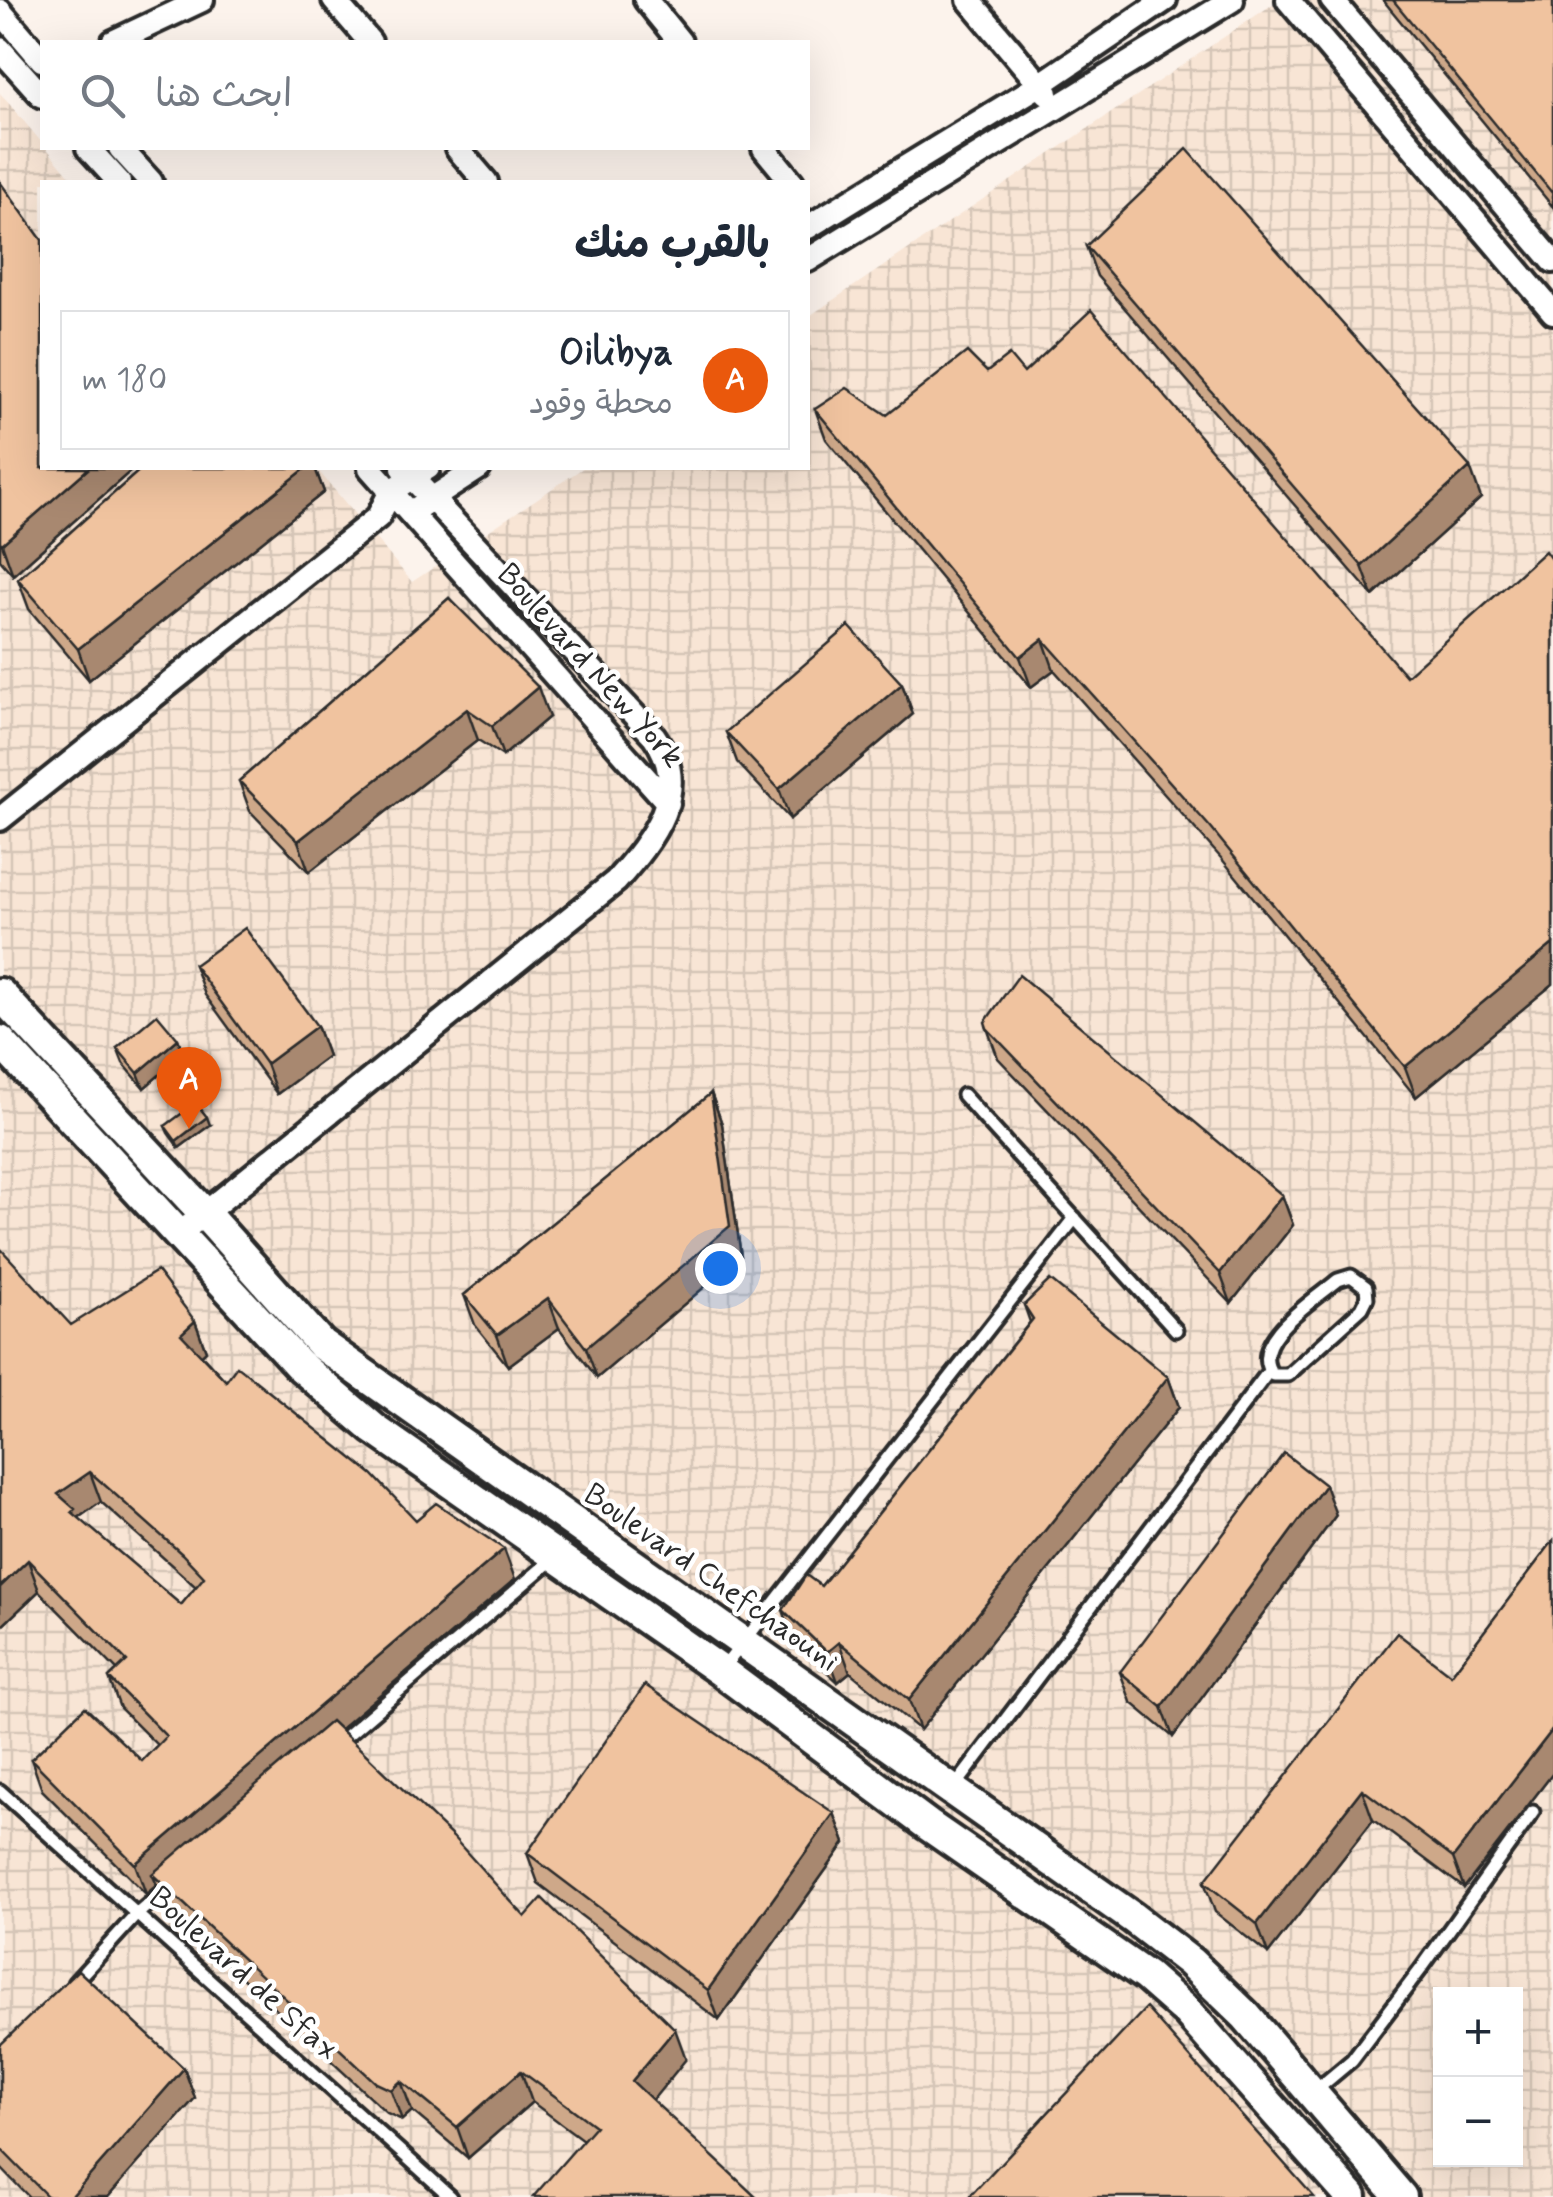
<!DOCTYPE html>
<html lang="ar">
<head>
<meta charset="utf-8">
<style>
  :root { --surface:#fff; --page:#f6f6f7; --text:#1f2937; --muted:#747a83; --line:#e0e1e3; --accent:#ea580c }
  body { margin:0; font-family:Mynerve,"Playpen Sans Arabic",sans-serif; background:var(--page); color:var(--text); direction:rtl }
  .controls { position:absolute; right:30px; bottom:30px; display:grid; overflow:hidden; border-radius:0px; box-shadow:0 10px 40px #0002 }
  .controls button { width:90px; height:90px; display:grid; place-items:center; padding:0; border:0; border-bottom:2px solid var(--line); background:var(--surface); color:var(--text); font:50px sans-serif }
  .you { position:absolute; left:720px; top:1268px; width:35px; height:35px; margin:-25px; border:8px solid #fff; border-radius:50%; background:#1a73e8; box-shadow:0 0 0 15px #1a73e833 }
  .badge { display:grid; place-items:center; width:65px; height:65px; border-radius:50%; background:var(--accent); color:#fff; font-size:32px; font-weight:700 }
  .pin { position:absolute; translate:-50% -82px; filter:drop-shadow(0 2px 5px #0008) }
  .pin::after { content:''; position:absolute; top:52px; width:35px; height:30px; background:inherit; clip-path:polygon(0 0,100% 0,50% 100%) }
  .list { margin:0; padding:0; list-style:none }
  h2 { display:flex; justify-content:space-between; align-items:center; height:130px; margin:0; padding:0 40px; font-size:42px }
  h2 small { font-size:32px; font-weight:400; color:var(--muted) }
  .list li { display:grid; grid-template-columns:65px 1fr auto; gap:30px; align-items:center; box-sizing:border-box; height:140px; margin:0 20px 20px; padding:0 20px; border:2px solid var(--line); border-radius:0px }
  .list b { display:block; font-size:38px; white-space:nowrap }
  .list p { margin:0; font-size:32px; white-space:nowrap; color:var(--muted) }
  .list em { font-size:32px; font-style:normal; color:var(--muted) }
  .icon { flex:none; width:55px; height:55px; fill:none; stroke:currentColor; stroke-width:2; stroke-linecap:round; stroke-linejoin:round }
  .map { position:relative; flex:none; width:1553px; height:2197px; overflow:hidden; direction:ltr }
  .search { position:absolute; background:var(--surface); box-shadow:0 10px 40px #0002; left:40px; top:40px; width:770px; height:110px; display:flex; align-items:center; gap:25px; box-sizing:border-box; padding:0 35px; border-radius:0px; color:var(--muted); font-size:38px }
  .panel { position:absolute; background:var(--surface); box-shadow:0 10px 40px #0002; left:40px; top:180px; width:770px; height:290px; border-radius:0px; direction:rtl }
  .map>svg:first-child { display:block }
</style>
</head>
<body>
<div class="map">
<svg width="1553" height="2197" viewBox="0 0 1553 2197">
  <defs>
    <pattern id="industrial-grid" width="8" height="8" patternUnits="userSpaceOnUse" patternTransform="scale(2.5)"><rect width="8" height="8" fill="#f8e5d5"/><path d="M0 4h8M4 0v8" fill="none" stroke="#d5c5b7"/></pattern>
  </defs>
  <rect width="100%" height="100%" fill="#fcf3ec"/>
  <filter id="ink" filterUnits="userSpaceOnUse"><feTurbulence type="fractalNoise" baseFrequency=".01" numOctaves="2"/><feDisplacementMap in="SourceGraphic" scale="20" xChannelSelector="R" yChannelSelector="G"/><feConvolveMatrix kernelMatrix="1 2 1 2 8 2 1 2 1" color-interpolation-filters="sRGB"/></filter>
  <g filter="url(#ink)">
    <!-- industrial -->
    <path fill="url(#industrial-grid)" fill-rule="evenodd" d="M1279 0H1553V2197H0V93L75 182H42V468H316L412 582 583 468H808V317ZM1440 1994H1516V2160H1440Z"/>
    <g fill="none" stroke-linecap="round" stroke-linejoin="round">
      <!-- lane casing -->
      <g stroke="#2b2b2b" stroke-width="19">
        <path id="lane" d="M963 1095 1176 1330
          M1351 1276 1366 1287 1367 1298 1362 1308 1288 1375H1273C1245 1342 1316 1299 1338 1280Z
          M721 1671 1075 1218
          M337 1744 554 1558
          M954 1788 1269 1371
          M0 1791 451 2197
          M74 1983 136 1915 170 1886
          M1315 2091 1352 2060 1421 1969 1533 1812"/>
      </g>
      <!-- street casing -->
      <g stroke="#2b2b2b" stroke-width="30">
        <path id="street" d="M334 0 370 42
          M646 0 680 42
          M969 0 1047 93
          M1288 0 1553 312
          M1332 0 1553 261
          M0 11 42 60
          M113 42 202 0
          M0 49 42 96
          M88 148 119 182
          M120 148 151 182
          M457 148 486 182
          M764 148 792 182
          M808 227 1041 84 1165 0
          M808 260 1232 0
          M370 468 668 803
          M419 507 479 468
          M0 819 378 517 391 491 428 468
          M178 1235 616 881C652 840 693 790 654 736L403 468"/>
      </g>
      <!-- secondary casing -->
      <g stroke="#2b2b2b" stroke-width="38">
        <path id="secondary" d="M0 994 204 1213 321 1344 1133 1918 1190 1962 1246 2016 1401 2197
          M0 1041 298 1364 374 1429 721 1671 928 1825 1146 1976 1187 2012 1351 2197"/>
      </g>
      <!-- lane -->
      <use href="#lane" stroke="#fff" stroke-width="11"/>
      <!-- street -->
      <use href="#street" stroke="#fff" stroke-width="22"/>
      <!-- secondary -->
      <use href="#secondary" stroke="#fff" stroke-width="30"/>
    </g>
    <!-- wall -->
    <path fill="#cea889" stroke="#2b2b2b" stroke-width="2.5" fill-rule="evenodd" d="M1383 0H1553V207Z
      M0 182 42 468H134L13 575 0 560Z
      M1086 246 1481 498 1373 596 1097 276Z
      M987 372 1024 373 1406 676 1553 562V984L1416 1097 1221 858 1054 670 1031 687 826 439 815 409 887 415Z
      M142 468H315L324 492 89 680 29 609 18 579Z
      M449 598 549 717 503 756 478 740 309 872 250 811 239 781Z
      M902 684 913 714 790 819 737 762 726 732Z
      M194 965 317 1026 328 1056 277 1094 205 995Z
      M987 1028 1282 1195 1293 1225 1231 1303 998 1058Z
      M178 1039 184 1054 144 1088 123 1063 117 1048Z
      M711 1093 722 1124 741 1256 597 1378 559 1328 508 1366 475 1325 464 1295Z
      M210 1125 179 1148 168 1133 165 1126Z
      M1024 1305 1168 1377 1179 1407 920 1730 850 1672 838 1682 794 1641 783 1610 821 1586 1030 1322Z
      M195 1321 206 1351 202 1355 226 1381 416 1520 515 1579 339 1729 525 1917 686 2059 583 2140 532 2102 468 2158 412 2111 402 2120 387 2113 163 1904 157 1885 146 1894 42 1790 31 1759 142 1761 157 1745 120 1708 109 1678 117 1670 39 1591 0 1628 71 1325ZM101 1502 196 1587 181 1605 78 1518Z
      M1336 1515 1173 1737 1131 1702 1120 1672Z
      M1553 1541V1773L1464 1888 1373 1820 1268 1954 1215 1912 1204 1882 1451 1675Z
      M834 1813 845 1843 719 2020 538 1883 527 1853Z
      M0 2045 184 2068 195 2098 108 2197H29L0 2167Z"/>
    <!-- shaded-wall -->
    <path fill="#a8886f" stroke="#2b2b2b" stroke-width="2.5" d="M1470 467 1481 498 1373 596 1362 566Z
      M89 468H134L13 575 2 544Z
      M306 468H315L324 492 89 680 78 649Z
      M1043 639 1054 670 1031 687 1020 657Z
      M902 684 913 714 790 819 779 789Z
      M538 687 549 717 503 756 492 726Z
      M467 709 478 740 309 872 298 841Z
      M1553 944V984L1416 1097 1405 1067Z
      M317 1026 328 1056 277 1094 266 1064Z
      M178 1039 184 1054 144 1088 138 1073Z
      M711 1093 722 1124 741 1256 597 1378 586 1348Z
      M207 1117 210 1125 179 1148 176 1141Z
      M1282 1195 1293 1225 1231 1303 1220 1273Z
      M548 1298 559 1328 508 1366 497 1335Z
      M195 1321 206 1351 192 1364 181 1334Z
      M1168 1377 1179 1407 920 1730 909 1700Z
      M90 1472 101 1502 78 1518 86 1539 58 1494Z
      M1325 1485 1336 1515 1173 1737 1162 1707Z
      M504 1549 515 1579 161 1882 152 1874 157 1885 146 1894 135 1864Z
      M28 1560 39 1591 0 1628V1587Z
      M839 1642 850 1672 838 1682 827 1652Z
      M1553 1729V1773L1464 1888 1453 1858Z
      M1362 1789 1373 1820 1268 1954 1257 1924Z
      M834 1813 845 1843 719 2020 708 1990Z
      M675 2029 686 2059 643 2112 632 2081Z
      M184 2068 195 2098 108 2197H71Z
      M521 2071 532 2102 468 2158 457 2127Z
      M401 2081 412 2111 402 2120 391 2090Z"/>
    <!-- building -->
    <path fill="#f0c39f" stroke="#2b2b2b" stroke-width="2.5" fill-rule="evenodd" d="M1393 0H1553V194Z
      M1187 149 1470 467 1362 566 1086 246Z
      M0 182 42 240V468H89L2 544 0 542Z
      M1091 310 1406 676 1545 551 1553 562V944L1405 1067 1210 827 1043 639 1020 657 815 409 847 388 887 415 967 352 987 372 1009 355 1024 373Z
      M142 468H306L78 649 18 579Z
      M449 598 538 687 492 726 467 709 298 841 239 781Z
      M849 626 902 684 779 789 726 732Z
      M245 928 317 1026 266 1064 194 965Z
      M1019 975 1282 1195 1220 1273 987 1028 985 1022Z
      M157 1014 178 1039 138 1073 117 1048Z
      M711 1093 730 1226 586 1348 548 1298 497 1335 464 1295Z
      M196 1103 207 1117 176 1141 165 1126Z
      M0 1248 71 1325 157 1271 195 1321 181 1334 226 1381 237 1366 372 1474 416 1520 436 1503 504 1549 135 1864 31 1759 85 1707 142 1761 166 1736 109 1678 127 1661 28 1560 0 1587ZM90 1472 182 1554 204 1577 181 1605 72 1512 75 1509 58 1494Z
      M1050 1280 1168 1377 909 1700 839 1642 827 1652 783 1610 806 1575 821 1586 1033 1319 1024 1305Z
      M1284 1453 1325 1485 1162 1707 1120 1672Z
      M1553 1541V1729L1453 1858 1362 1789 1257 1924 1204 1882 1397 1633 1451 1675Z
      M645 1685 834 1813 708 1990 527 1853Z
      M331 1721 453 1837 525 1917 542 1898 675 2029 632 2081 756 2197H533L595 2126 521 2071 457 2127 401 2081 391 2090 376 2083 152 1874Z
      M78 1970 184 2068 71 2197H48L0 2148V2045Z
      M1146 2008 1314 2197H969Z"/>
  </g>
  <g text-anchor="middle" dominant-baseline="central" stroke-width="9" stroke-linejoin="round" paint-order="stroke">
    <!-- street labels -->
    <g font-size="32" fill="#2b2b2b" stroke="#fff">
      <text transform="translate(590 666) rotate(48)">Boulevard New York</text>
      <text transform="translate(711 1578) rotate(35)">Boulevard Chefchaouni</text>
      <text transform="translate(243 1974) rotate(42)">Boulevard de Sfax</text>
    </g>
  </g>
</svg>
<div class="controls">
<button>+</button>
<button>−</button>
</div>
<div class="you"></div>
<div class="pin badge" style="left:189px;top:1129px">A</div>
<div class="search"><svg class="icon" aria-label="search" viewBox="0 0 24 24"><circle cx="10" cy="10" r="6"/><path d="M15 15l6 6"/></svg>ابحث هنا</div>
<section class="panel">
<h2>بالقرب منك<small></small></h2>
<ul class="list">
<li><span class="badge">A</span><div><b>Oilibya</b><p>محطة وقود</p></div><em>180 m</em></li>
</ul>
</section>
</div>
</body>
</html>
